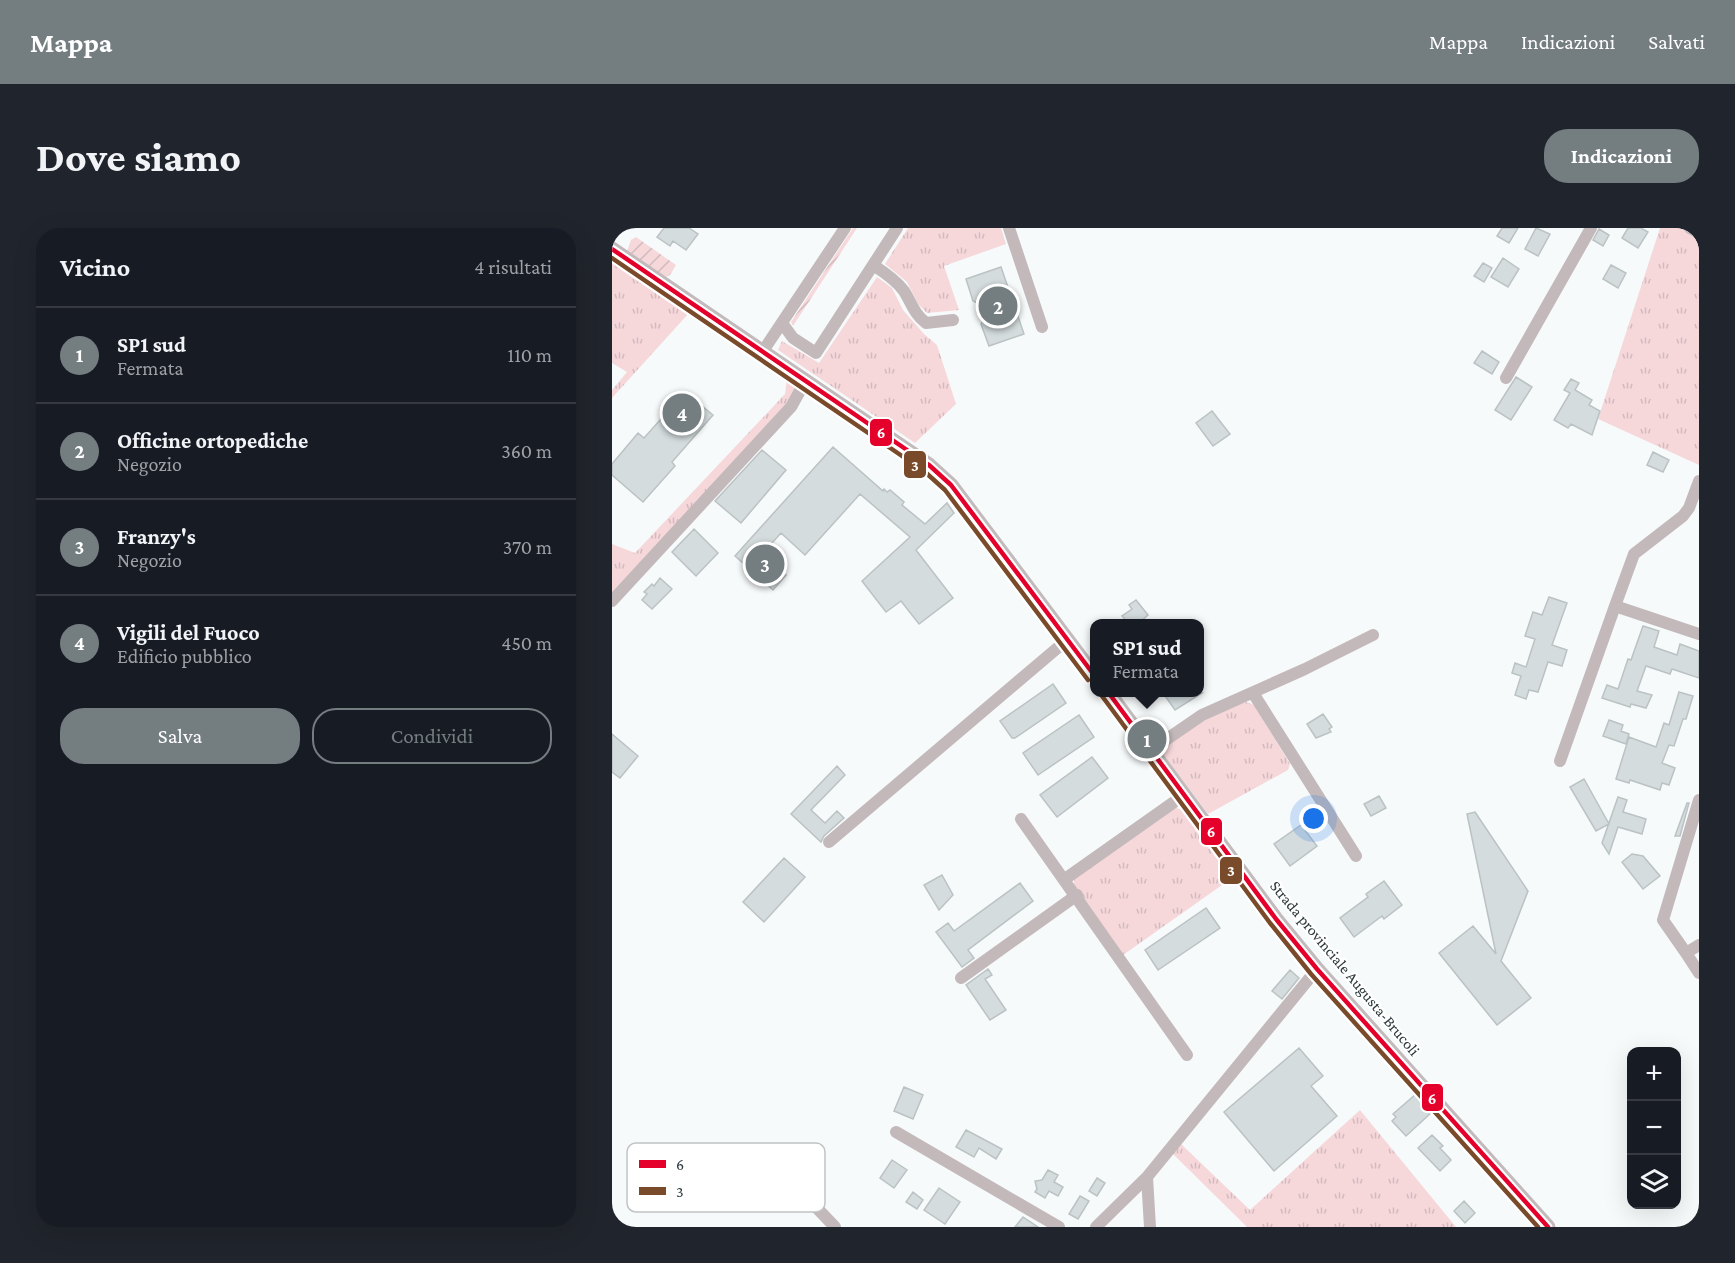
<!DOCTYPE html>
<html lang="it">
<head>
<meta charset="utf-8">
<style>
  :root { --surface:#171b24; --page:#20242c; --text:#f1f3f6; --muted:#9ea1a6; --line:#363941; --accent:#747d80 }
  body { margin:0; font-family:"Crimson Pro",serif; background:var(--page); color:var(--text) }
  .controls { position:absolute; right:18px; bottom:18px; display:grid; overflow:hidden; border-radius:12px; box-shadow:0 6px 24px #0002 }
  .controls button { width:54px; height:54px; display:grid; place-items:center; padding:0; border:0; border-bottom:2px solid var(--line); background:var(--surface); color:var(--text); font:30px sans-serif }
  .you { position:absolute; left:702px; top:591px; width:21px; height:21px; margin:-15px; border:4px solid #fff; border-radius:50%; background:#1a73e8; box-shadow:0 0 0 9px #1a73e833 }
  .badge { display:grid; place-items:center; width:39px; height:39px; border-radius:50%; background:var(--accent); color:#fff; font-size:20px; font-weight:700 }
  .pin { position:absolute; translate:-50% -50%; border:3px solid #fff; box-shadow:0 2px 6px #0006 }
  .popup { position:absolute; left:478px; top:391px; width:114px; height:78px; box-sizing:border-box; display:grid; place-content:center; border-radius:12px; background:var(--surface); filter:drop-shadow(0 2px 4px #0005); font-size:20px; white-space:nowrap; color:var(--muted) }
  .popup b { font-size:22px; color:var(--text) }
  .popup::after { content:''; position:absolute; left:50%; top:100%; margin-left:-12px; border:12px solid transparent; border-top-color:var(--surface) }
  .list { margin:0; padding:0; list-style:none }
  h2 { display:flex; justify-content:space-between; align-items:center; height:78px; margin:0; padding:0 24px; font-size:26px }
  h2 small { font-size:20px; font-weight:400; color:var(--muted) }
  .list li { display:grid; grid-template-columns:39px 1fr auto; gap:18px; align-items:center; box-sizing:border-box; height:96px; padding:0 24px; border-top:2px solid var(--line) }
  .list b { display:block; font-size:22px; white-space:nowrap }
  .list p { margin:0; font-size:20px; white-space:nowrap; color:var(--muted) }
  .list em { font-size:20px; font-style:normal; color:var(--muted) }
  .actions { display:flex; gap:12px; padding:18px 24px }
  .actions a { flex:1; padding:14px 0; border:2px solid var(--accent); border-radius:24px; text-align:center; font-size:21px; color:var(--accent) }
  .actions .main { background:var(--accent); color:#fff }
  .icon { flex:none; width:33px; height:33px; fill:none; stroke:currentColor; stroke-width:2; stroke-linecap:round; stroke-linejoin:round }
  .map { position:relative; flex:none; width:1087px; height:999px; overflow:hidden; border-radius:24px }
  header { display:flex; align-items:center; gap:36px; box-sizing:border-box; height:84px; padding:0 30px; background:var(--accent); color:#fff }
  header strong { font-size:28px }
  nav { display:flex; gap:33px; margin-inline-start:auto; font-size:21px }
  .intro { display:flex; align-items:center; justify-content:space-between; box-sizing:border-box; height:144px; padding:0 36px }
  h1 { margin:0; font-size:42px }
  .button { padding:15px 27px; border-radius:24px; background:var(--accent); color:#fff; font-size:21px; font-weight:700 }
  main { display:flex; gap:36px; padding:0 36px }
  aside { flex:1; background:var(--surface); border-radius:24px; box-shadow:0 6px 24px #0002 }
  .map>svg:first-child { display:block }
</style>
</head>
<body>
<header>
<strong>Mappa</strong>
<nav><a>Mappa</a><a>Indicazioni</a><a>Salvati</a></nav>
</header>
<div class="intro"><h1>Dove siamo</h1><a class="button">Indicazioni</a></div>
<main>
<aside>
<h2>Vicino<small>4 risultati</small></h2>
<ul class="list">
<li><span class="badge">1</span><div><b>SP1 sud</b><p>Fermata</p></div><em>110 m</em></li>
<li><span class="badge">2</span><div><b>Officine ortopediche</b><p>Negozio</p></div><em>360 m</em></li>
<li><span class="badge">3</span><div><b>Franzy's</b><p>Negozio</p></div><em>370 m</em></li>
<li><span class="badge">4</span><div><b>Vigili del Fuoco</b><p>Edificio pubblico</p></div><em>450 m</em></li>
</ul>
<div class="actions"><a class="main">Salva</a><a>Condividi</a></div>
</aside>
<div class="map">
<svg width="1087" height="999" viewBox="0 0 1087 999">
  <defs>
    <pattern id="grass-tufts" width="24" height="20" patternUnits="userSpaceOnUse" patternTransform="scale(1.5)"><rect width="24" height="20" fill="#f6d8db"/><path d="M3 7l-1-3M5 7V3M7 7l1-3M15 17l-1-3M17 17v-4M19 17l1-3" fill="none" stroke="#d3babd"/></pattern>
    <pattern id="garden-furrows" width="10" height="10" patternUnits="userSpaceOnUse" patternTransform="scale(1.5)"><rect width="10" height="10" fill="#f6d8db"/><path d="M-1 1l2-2M0 10L10 0M9 11l2-2" fill="none" stroke="#d3babd"/></pattern>
  </defs>
  <rect width="100%" height="100%" fill="#f7fafb"/>
  <!-- grass -->
  <path fill="url(#grass-tufts)" d="M296 0H389L394 16 332 38 347 82 315 85 306 76 295 54 273 36Z
    M1048 0H1069L1087 10V237L986 191Z
    M0 31 77 85 0 170V162L15 144 0 135Z
    M265 49 280 60 291 82 312 106 325 117 344 176 303 215 166 122 170 113 207 135Z
    M175 150 184 157 178 174 0 365V316L23 325 173 166Z
    M635 474 642 477 678 536 676 542 596 586 548 522C574 502 602 479 635 474Z
    M563 579 571 583 620 650 511 727 462 658V649Z
    M748 882 844 999H635L561 926 568 915 638 982Z"/>
  <!-- garden -->
  <path fill="url(#garden-furrows)" d="M241 0H245L181 98 179 94Z
    M24 9 64 37 58 47 54 49 15 23 19 12Z"/>
  <!-- building -->
  <path fill="#d4dcdd" stroke="#bbc2c4" stroke-width="1.5" d="M52 0H77L86 6 74 22 61 13 58 18 45 9Z
    M890 0H906L897 15 885 8Z
    M924 0 938 6 926 28 913 21Z
    M1016 0H1029L1036 4 1026 20 1010 10Z
    M987 1 997 7 991 18 981 12Z
    M891 30 907 41 896 59 879 49Z
    M871 35 880 40 872 54 862 48Z
    M999 37 1014 45 1006 60 991 51Z
    M389 39 412 106 377 118 369 96 373 89 372 82 368 76 361 73 354 51Z
    M870 123 887 134 880 146 862 135Z
    M904 149 920 159 899 192 883 182Z
    M959 151 967 155 963 162 980 172 977 177 988 183 980 207 959 196 956 200 942 192 958 165 952 162Z
    M73 164 101 187 60 234 63 238 31 274 0 247V236L26 205 32 210Z
    M600 183 618 206 601 218 584 195Z
    M221 219 271 263 272 261 275 264 278 262 292 274 290 277 313 296 335 275 342 285 304 322 341 370 307 396 289 373 274 384 250 353 298 309 248 266 193 327 169 305 150 326 174 347 161 362 123 328Z
    M150 222 174 242 129 295 103 273Z
    M1041 224 1057 232 1051 244 1035 237Z
    M82 301 106 325 84 348 60 324Z
    M48 350 60 361 40 381 30 372 35 366 32 364 40 356 42 358Z
    M937 369 955 375 940 417 955 422 950 438 936 434 926 464 917 462 914 471 903 467 909 448 900 445 903 435 914 439 923 411 913 408 921 384 930 387Z
    M524 372 536 387 526 396H517L510 388 520 381 517 377Z
    M1031 398 1047 403 1042 419 1065 427 1068 416 1087 423V450L1060 441 1058 446 1034 438 1025 463 1040 467 1034 480 1019 476 1018 479 990 470 995 457 1006 461 1016 431 1019 432Z
    M441 456 454 475 403 510H400L388 493Z
    M1067 464 1081 468 1074 491H1071L1062 518 1057 517 1050 535 1063 540 1057 557 1050 555 1048 562 1018 552 1017 555 1004 551 1017 509 1044 519 1052 495 1057 497Z
    M551 465H590L563 482Z
    M711 486 720 499 717 501 719 504 704 510 695 496Z
    M467 487 482 509 426 547 411 525Z
    M997 492 1011 497 1009 503 1017 506 1014 516 991 508Z
    M0 506 26 528 8 550 0 544Z
    M480 529 496 550 445 589 428 567Z
    M225 538 233 547 199 582 213 595 225 583 232 590 212 608 209 614 179 586Z
    M972 551 997 596 984 603 958 559Z
    M767 568 774 580 759 588 752 576Z
    M1006 569 1015 572 1011 584 1034 591 1030 606 1006 599 997 626 990 615Z
    M1075 575H1077L1068 608H1063Z
    M863 584 916 663 889 733 919 770 885 797 827 725 861 698 884 726 855 586Z
    M689 597 705 618 678 638 662 616Z
    M1020 626 1031 628 1048 648 1031 661 1010 634Z
    M172 630 193 649 152 694 131 674Z
    M330 647 341 667 327 682 312 657Z
    M772 653 790 677 772 691 770 688 742 709 728 690 756 669 754 666Z
    M408 655 421 673 356 722 362 730 350 739 324 704 336 695 342 703Z
    M594 680 608 700 546 742 533 722Z
    M376 741 380 747 373 751 394 782 378 792 354 757Z
    M678 742 687 750 670 771 660 763Z
    M687 820 711 848 699 858 725 888 662 943 612 884Z
    M292 859 311 867 301 891 282 883Z
    M804 866 820 884 794 908 780 893 784 889 781 886Z
    M354 902 390 921 384 931 367 920 362 929 344 919Z
    M820 907 831 918 828 920 839 932 828 943 806 920Z
    M280 932 295 942 282 960 268 950Z
    M436 942 446 947 442 954 451 959 446 968 437 963 433 970 423 964 425 961 423 953 430 952Z
    M485 950 493 955 485 968 477 963Z
    M327 960 348 974 333 996 312 982Z
    M301 964 311 972 305 981 294 974Z
    M468 968 477 973 466 991 457 986Z
    M852 973 863 985 853 995 842 983Z
    M411 989 426 999H403Z"/>
  <g fill="none" stroke-linecap="round" stroke-linejoin="round">
    <!-- minor -->
    <path stroke="#c3b9ba" stroke-width="12" d="M397 0 430 99
      M1078 0 1087 5
      M261 37C272 44 284 52 292 63 299 74 302 86 314 95L341 92
      M170 95 181 110 204 125 285 0
      M151 123 233 0
      M894 150 979 0
      M1087 253 1077 280 1071 288 1022 326 1003 378 1087 406
      M0 373 179 179 194 152
      M641 465 744 628
      M539 522 590 487 693 441 761 407
      M948 533 1003 378
      M409 591 575 827
      M217 614 456 411
      M453 651 572 567
      M1087 717 1074 725 1087 745
      M1074 725 1051 692 1087 572
      M349 750 465 667
      M284 904 447 999
      M535 949 538 999
      M201 976 223 999
      M484 999 535 949 705 741"/>
    <!-- major -->
    <path stroke="#c3babb" stroke-width="15" d="M0 21 317 237 339 257 482 447
      M496 464 664 691 705 741 936 999"/>
    <!-- bus-1 casing -->
    <g stroke="#fff" stroke-width="9">
      <path id="bus-1" d="M0 21 317 237 339 257 482 447
        M496 464 664 691 705 741 936 999"/>
    </g>
    <!-- bus-2 casing -->
    <g stroke="#fff" stroke-width="9">
      <path id="bus-2" d="M0 30 312 243 333 262 476 452
        M490 468 658 695 699 746 926 999"/>
    </g>
    <!-- bus-1 -->
    <use href="#bus-1" stroke="#e4002b" stroke-width="4.5"/>
    <!-- bus-2 -->
    <use href="#bus-2" stroke="#7a4b2a" stroke-width="4.5"/>
  </g>
  <g text-anchor="middle" dominant-baseline="central" stroke-width="4.5" stroke-linejoin="round" paint-order="stroke">
    <!-- street labels -->
    <g font-size="16" fill="#2d393d" stroke="#fff">
      <text transform="translate(733 740) rotate(50)">Strada provinciale Augusta-Brucoli</text>
    </g>
  </g>
  <!-- legend -->
  <rect x="15" y="915" width="198" height="69" rx="9" fill="#fff" stroke="#c0c4c5" stroke-width="1.5"/>
  <rect x="27" y="932" width="27" height="8" fill="#e4002b"/>
  <rect x="27" y="959" width="27" height="8" fill="#7a4b2a"/>
  <g font-size="16" fill="#2d393d">
    <text x="64" y="942">6</text>
    <text x="64" y="969">3</text>
  </g>
  <g stroke="#fff" stroke-width="2">
    <rect x="257" y="190" width="24" height="29" rx="6" fill="#e4002b"/>
    <rect x="291" y="222" width="24" height="29" rx="6" fill="#7a4b2a"/>
    <rect x="588" y="589" width="23" height="29" rx="6" fill="#e4002b"/>
    <rect x="607" y="628" width="24" height="29" rx="6" fill="#7a4b2a"/>
    <rect x="809" y="855" width="23" height="29" rx="6" fill="#e4002b"/>
  </g>
  <g font-size="16" text-anchor="middle" font-weight="bold" fill="#fff">
    <text x="269" y="210">6</text>
    <text x="303" y="243">3</text>
    <text x="599" y="609">6</text>
    <text x="619" y="648">3</text>
    <text x="820" y="876">6</text>
  </g>
</svg>
<div class="controls">
<button>+</button>
<button>−</button>
<button><svg class="icon" aria-label="layers" viewBox="0 0 24 24"><path d="M12 4l9 5-9 5-9-5zM3 14l9 5 9-5"/></svg></button>
</div>
<div class="you"></div>
<div class="pin badge" style="left:535px;top:511px">1</div>
<div class="popup"><b>SP1 sud</b>Fermata</div>
<div class="pin badge" style="left:386px;top:78px">2</div>
<div class="pin badge" style="left:153px;top:336px">3</div>
<div class="pin badge" style="left:70px;top:185px">4</div>
</div>
</main>
</body>
</html>
